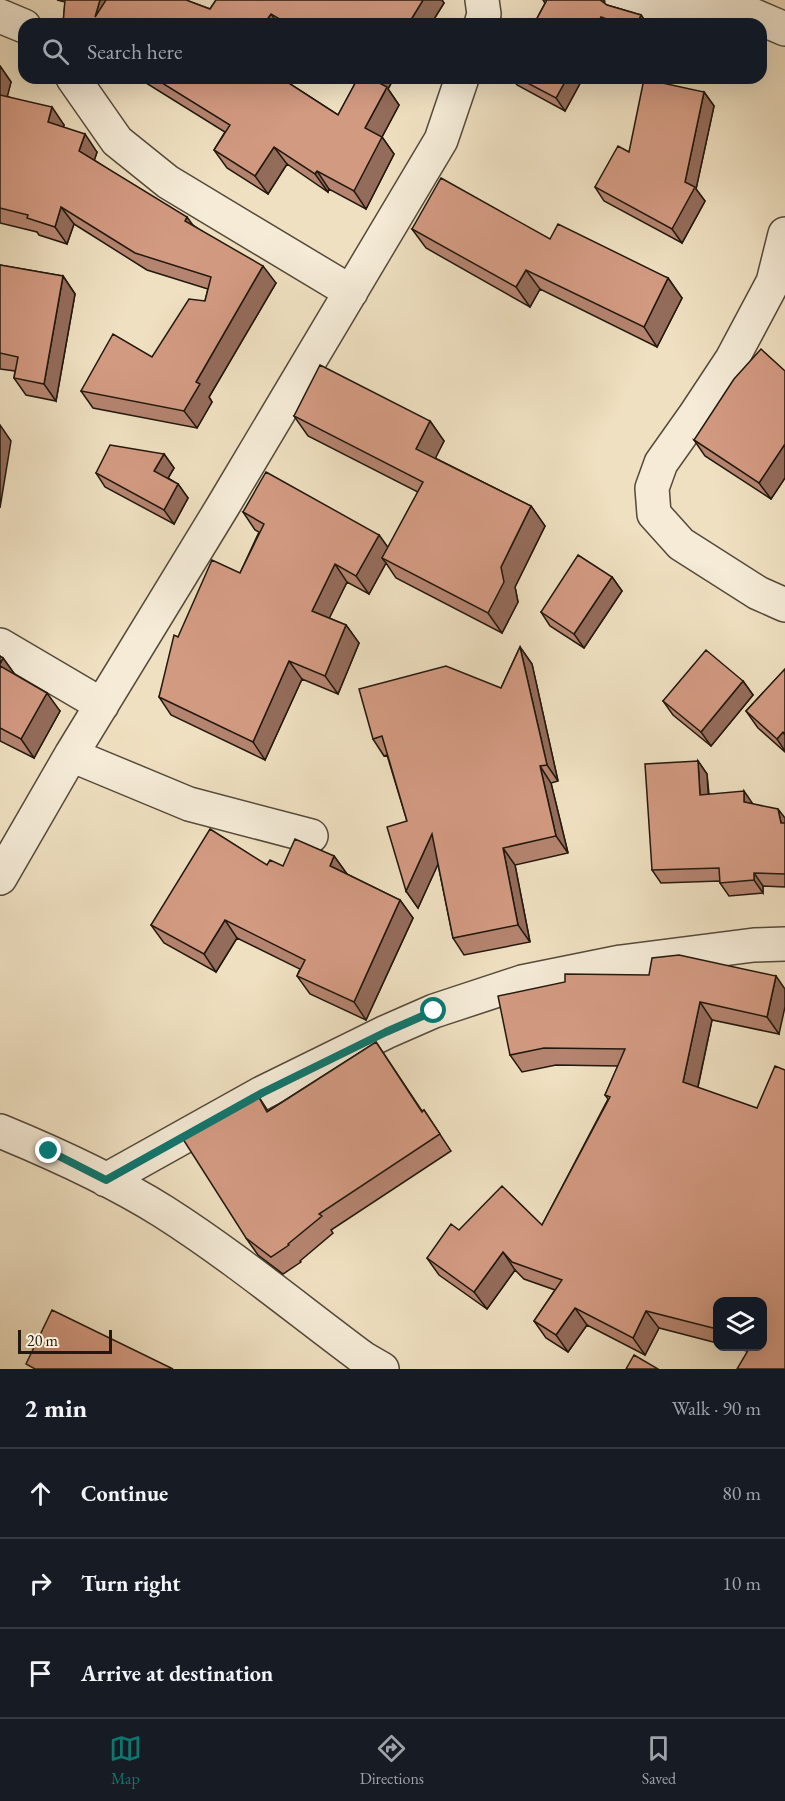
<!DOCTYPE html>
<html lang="en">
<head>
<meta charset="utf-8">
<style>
  :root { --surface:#171b24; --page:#242831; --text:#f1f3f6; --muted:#9ea1a6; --line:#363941; --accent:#0f766e }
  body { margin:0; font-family:"EB Garamond",serif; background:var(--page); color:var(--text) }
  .controls { position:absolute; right:18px; bottom:18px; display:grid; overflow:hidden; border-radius:12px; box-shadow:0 6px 24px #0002 }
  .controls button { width:54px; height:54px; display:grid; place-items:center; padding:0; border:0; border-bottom:2px solid var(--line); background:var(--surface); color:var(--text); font:30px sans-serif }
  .scale { position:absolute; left:18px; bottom:15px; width:94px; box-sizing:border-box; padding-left:6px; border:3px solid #22180e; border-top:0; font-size:16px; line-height:21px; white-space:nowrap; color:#22180e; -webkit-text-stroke:4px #f5ebd7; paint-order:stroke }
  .stop { position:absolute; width:18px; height:18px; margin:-14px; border:4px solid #0f766e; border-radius:50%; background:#fff }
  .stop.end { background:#0f766e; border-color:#fff; box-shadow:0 2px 6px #0008 }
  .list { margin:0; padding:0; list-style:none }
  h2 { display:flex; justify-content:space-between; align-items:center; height:78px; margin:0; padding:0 24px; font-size:26px }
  h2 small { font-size:20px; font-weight:400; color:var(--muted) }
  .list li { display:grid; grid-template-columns:39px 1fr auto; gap:18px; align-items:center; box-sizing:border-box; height:90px; padding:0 24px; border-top:2px solid var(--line) }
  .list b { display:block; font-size:22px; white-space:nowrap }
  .list em { font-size:20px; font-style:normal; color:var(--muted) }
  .icon { flex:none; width:33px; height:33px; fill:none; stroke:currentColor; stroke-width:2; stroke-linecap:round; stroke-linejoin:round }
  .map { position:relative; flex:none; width:785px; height:1369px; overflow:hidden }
  .search { position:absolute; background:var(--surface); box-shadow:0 6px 24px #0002; left:18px; right:18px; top:18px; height:66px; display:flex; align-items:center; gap:15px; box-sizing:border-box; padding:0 21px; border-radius:18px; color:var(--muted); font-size:22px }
  .sheet { height:348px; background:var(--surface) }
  nav { display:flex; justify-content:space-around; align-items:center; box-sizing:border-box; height:84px; border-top:2px solid var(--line); background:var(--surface); font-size:16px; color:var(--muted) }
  nav a { display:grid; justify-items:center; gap:3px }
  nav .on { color:var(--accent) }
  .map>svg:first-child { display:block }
</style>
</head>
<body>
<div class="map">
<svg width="785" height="1369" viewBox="0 0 785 1369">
  <rect width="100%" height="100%" fill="#efe0c1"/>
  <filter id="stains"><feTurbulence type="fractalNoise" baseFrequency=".00333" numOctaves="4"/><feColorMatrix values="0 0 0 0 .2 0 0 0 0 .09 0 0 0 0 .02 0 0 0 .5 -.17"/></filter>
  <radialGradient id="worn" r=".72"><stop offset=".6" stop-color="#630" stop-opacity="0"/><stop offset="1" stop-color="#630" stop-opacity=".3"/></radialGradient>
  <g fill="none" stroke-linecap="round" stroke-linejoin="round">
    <!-- minor casing -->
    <g stroke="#554a3b" stroke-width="36">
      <path id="minor" d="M622 0 640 6 671 13 743 11 785 29
        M0 16 24 26
        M481 24 484 14 482 0
        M73 78 117 141 168 182 351 292
        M785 234 773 282 732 359 695 415 661 463 652 488 654 514 681 544 758 593 785 605
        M0 645 102 705
        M71 755 189 804 311 836
        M0 878 71 755 223 506 441 140 462 78
        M0 1131C56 1154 113 1180 164 1212 233 1256 297 1309 363 1358L382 1369
        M106 1180 262 1093 386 1032 434 1011 522 982 621 962 754 945 785 944"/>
    </g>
    <!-- minor -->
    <use href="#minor" stroke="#f5ebd7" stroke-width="33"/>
  </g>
  <!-- wall -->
  <path fill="#b58470" stroke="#22180e" stroke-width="1.5" d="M57 0H186L210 9 216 0H442L444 3 431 24H63L65 2Z
    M543 0H604V3L607 5 641 15 647 24H534L545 3Z
    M0 66 11 82 7 96 64 125 63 127 97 152 94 160 193 225 276 283 209 397 212 402 197 428 93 408 81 391 152 357 205 301 208 289 147 270 74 224 67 244 39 235 37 232 0 223Z
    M143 78H281L338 115 358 78H394L388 89 399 105 382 137 394 154 366 209 329 189 328 192 287 164 268 194 227 168 214 150 225 132 146 83Z
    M512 78H583L565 111 517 85Z
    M704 92 714 106 696 189 705 201 682 243 604 201 595 187 629 152Z
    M412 229 550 239 668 278 682 298 657 347 540 289 530 307 426 248Z
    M0 265 63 276 75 294 56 401 26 395 14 378 15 371 0 369Z
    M294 416 430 421 444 441 435 458 531 506 545 526 515 587 518 602 502 633 396 578 386 563 369 594 347 582 329 618 346 625 359 643 338 694 302 679 265 760 171 715 159 697 178 637 240 573 259 532 255 530 243 512 379 535 388 548 418 492 308 436Z
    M694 440 785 478 771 499 705 456Z
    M164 454 174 468 168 478 178 484 188 498 174 524 105 487 96 473Z
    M612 577 622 591 584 648 550 626 541 612Z
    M520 647 532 664 558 781 551 783 568 853 515 865 530 942 464 955 453 938 438 864 418 908 406 891 407 821 387 755 384 756 373 739 501 688Z
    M0 656 3 658 15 675 60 711 34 758 0 741Z
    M785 669V752L758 728 746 711Z
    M743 681 753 695 711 746 673 715 663 701Z
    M698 761 707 774 709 794 752 804 785 818V887L763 886V893L729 896 720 883V881L661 883 652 870Z
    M334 856 347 874 400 900 413 918 366 1020 310 994 297 976 300 969 237 938 216 972 164 943 151 925 267 865 283 866Z
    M776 976 779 1034 712 1020 698 1087 785 1369 747 1351 730 1347H762L717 1302V1343L659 1328 645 1355 587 1325 568 1352 546 1338 534 1321 555 1290 524 1279 515 1270 487 1309 439 1275 427 1258 459 1230 542 1225 608 1099 605 1095 618 1066 556 1065 522 1072 510 1055Z
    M376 1042 422 1111 424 1110 451 1151 331 1230 333 1233 300 1261 301 1262 283 1274 258 1255 246 1238 257 1094 268 1111Z"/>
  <!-- shaded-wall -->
  <path fill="#946c5b" stroke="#22180e" stroke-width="1.5" d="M100 0H117L95 17Z
    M423 0H442L444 3 431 24H410L409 23Z
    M271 14 278 24H264Z
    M641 15 647 24H637Z
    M601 17 606 24H597Z
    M0 66 11 82 4 110 0 105Z
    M376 78H394L388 89 399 105 382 137 394 154 366 209 354 191 365 128 385 91Z
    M567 78H583L565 111 556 98Z
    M704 92 714 106 696 189 705 201 682 243 672 229 685 182Z
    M52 107 64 125 60 140 48 122Z
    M85 134 97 152 92 168 79 151Z
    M274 147 287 164 268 194 255 176Z
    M317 171 329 189 328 192 315 174Z
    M61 207 74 224 67 244 55 227Z
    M187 217 200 235 185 221Z
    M263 266 276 283 209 397 212 402 197 428 184 411 196 382Z
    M526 270 540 289 530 307 516 287Z
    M63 276 75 294 56 401 44 384Z
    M668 278 682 298 657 347 644 327Z
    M430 421 444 441 430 469 416 449Z
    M0 425 11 441 0 508Z
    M785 444V478L771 499 759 483Z
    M164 454 174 468 164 485 154 471Z
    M178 484 188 498 174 524 164 510Z
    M531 506 545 526 515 587 518 602 502 633 488 613 501 567Z
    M379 535 392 553 382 558 386 563 369 594 356 576Z
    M335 564 347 582 324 629 312 611Z
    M612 577 622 591 584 648 574 634Z
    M346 625 359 643 338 694 325 676Z
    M520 647 532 664 558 781 547 765Z
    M3 658 16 676 0 667V664Z
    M289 661 302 679 265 760 253 742Z
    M743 681 753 695 711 746 701 732Z
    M47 693 60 711 34 758 21 739Z
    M783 732 785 735V751L777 739Z
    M698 761 707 774 709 808 700 795Z
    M540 766 551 783 568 853 556 836Z
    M744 791 753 804 744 802Z
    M778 809 785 818V829L781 823Z
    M432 834 444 851 418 908 406 891Z
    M503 848 515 865 530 942 518 925Z
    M334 856 347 874 330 866Z
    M754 873 763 886V893L754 880Z
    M400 900 413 918 366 1020 354 1002Z
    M225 920 237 938 216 972 204 954Z
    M776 976 785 989V1007L779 1034 767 1017Z
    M700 1002 712 1020 695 1100 683 1082Z
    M503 1252 515 1270 487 1309 474 1292Z
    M575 1308 587 1325 568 1352 556 1335Z
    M646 1311 659 1328 645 1355 633 1338Z"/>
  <!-- building -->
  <path fill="#d39a82" stroke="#22180e" stroke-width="1.5" d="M65 0H100L95 17 106 0H186L210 9 216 0H423L409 23 405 21 403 24H288L271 14 264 24H63Z
    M547 0H600L607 5 641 15 637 24H620L601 17 597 24H534Z
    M154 78H281L338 115 358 78H370L387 87 365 128 382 137 354 191 317 171 315 174 274 147 255 176 214 150 230 125Z
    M518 78H567L556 98Z
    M644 79 704 92 685 182 695 187 672 229 595 187 618 146 629 152Z
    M0 95 52 107 48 122 85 134 79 151 187 217 185 221 263 266 196 382 200 384 184 411 81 391 113 334 152 357 189 299 205 301 211 277 135 253 61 207 55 227 27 218 28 215 0 208Z
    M441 178 550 239 558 224 668 278 644 327 526 270 516 287 412 229Z
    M0 265 63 276 44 384 14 378 18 357 0 353Z
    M761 349 785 371V444L759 483 694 440 734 379Z
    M320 365 430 421 416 449 531 506 501 567 504 582 488 613 382 558 423 482 294 416Z
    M110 445 164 454 154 471 178 484 164 510 96 473Z
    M266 472 379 535 356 576 335 564 312 611 346 625 325 676 289 661 253 742 159 697 174 635 178 637 212 560 240 573 264 524 243 512Z
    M578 555 612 577 574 634 541 612Z
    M520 647 547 765 540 766 556 836 503 848 518 925 453 938 432 834 406 891 387 827 407 821 382 736 373 739 359 689 446 666 501 688Z
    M706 650 743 681 701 732 663 701Z
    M0 656 3 658 0 664Z
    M0 666 47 693 21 739 0 728Z
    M785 669V734L783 732 777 739 746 711Z
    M698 761 700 795 744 791V802L778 809 781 823H785V874L754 873V880L720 883 719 868 652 870 645 764Z
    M210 829 267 865 270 860 283 866 295 839 334 856 330 866 400 900 354 1002 297 976 305 960 225 920 204 954 151 925Z
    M679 955 776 976 767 1017 700 1002 683 1082 757 1108 775 1066 785 1070V1369H737L750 1347H762V1302H717V1329L646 1311 633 1338 575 1308 556 1335 534 1321 562 1280 512 1262 503 1252 474 1292 427 1258 451 1224 459 1230 502 1186 542 1225 610 1097 605 1095 625 1049 544 1048 510 1055 498 996 565 982V974L649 975 652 958Z
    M376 1042 422 1112 424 1110 440 1134 319 1214 322 1216 288 1244 289 1245 271 1257 246 1238 181 1136 257 1094 267 1112Z
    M52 1310 173 1369H35L26 1364Z
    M634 1355 658 1369H626Z"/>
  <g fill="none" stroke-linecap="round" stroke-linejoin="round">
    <!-- route -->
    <path stroke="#0f766e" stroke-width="8" d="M49 1151 106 1180 262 1093 386 1032 434 1011"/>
  </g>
  <rect width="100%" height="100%" filter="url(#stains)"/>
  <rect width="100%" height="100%" fill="url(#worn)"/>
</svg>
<div class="controls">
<button><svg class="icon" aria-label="layers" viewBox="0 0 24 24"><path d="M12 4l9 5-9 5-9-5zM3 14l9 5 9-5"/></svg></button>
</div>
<div class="scale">20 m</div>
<div class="stop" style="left:434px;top:1011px"></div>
<div class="stop end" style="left:49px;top:1151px"></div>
<div class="search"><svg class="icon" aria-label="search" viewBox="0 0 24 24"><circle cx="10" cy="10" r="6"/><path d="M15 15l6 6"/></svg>Search here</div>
</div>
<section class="sheet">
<h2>2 min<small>Walk · 90 m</small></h2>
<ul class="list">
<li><svg class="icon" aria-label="ahead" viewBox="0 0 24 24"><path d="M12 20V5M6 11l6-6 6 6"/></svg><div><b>Continue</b></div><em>80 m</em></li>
<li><svg class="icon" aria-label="right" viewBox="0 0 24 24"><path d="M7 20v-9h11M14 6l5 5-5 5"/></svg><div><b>Turn right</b></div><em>10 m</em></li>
<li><svg class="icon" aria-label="arrive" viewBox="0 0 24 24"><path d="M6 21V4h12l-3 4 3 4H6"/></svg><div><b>Arrive at destination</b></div></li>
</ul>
</section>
<nav>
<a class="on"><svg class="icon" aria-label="map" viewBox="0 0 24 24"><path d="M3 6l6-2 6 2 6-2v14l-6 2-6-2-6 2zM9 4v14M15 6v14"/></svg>Map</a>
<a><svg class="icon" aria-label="directions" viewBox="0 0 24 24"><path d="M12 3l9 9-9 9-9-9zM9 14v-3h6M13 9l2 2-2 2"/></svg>Directions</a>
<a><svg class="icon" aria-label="saved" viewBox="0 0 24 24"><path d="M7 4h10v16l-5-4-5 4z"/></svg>Saved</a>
</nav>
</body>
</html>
